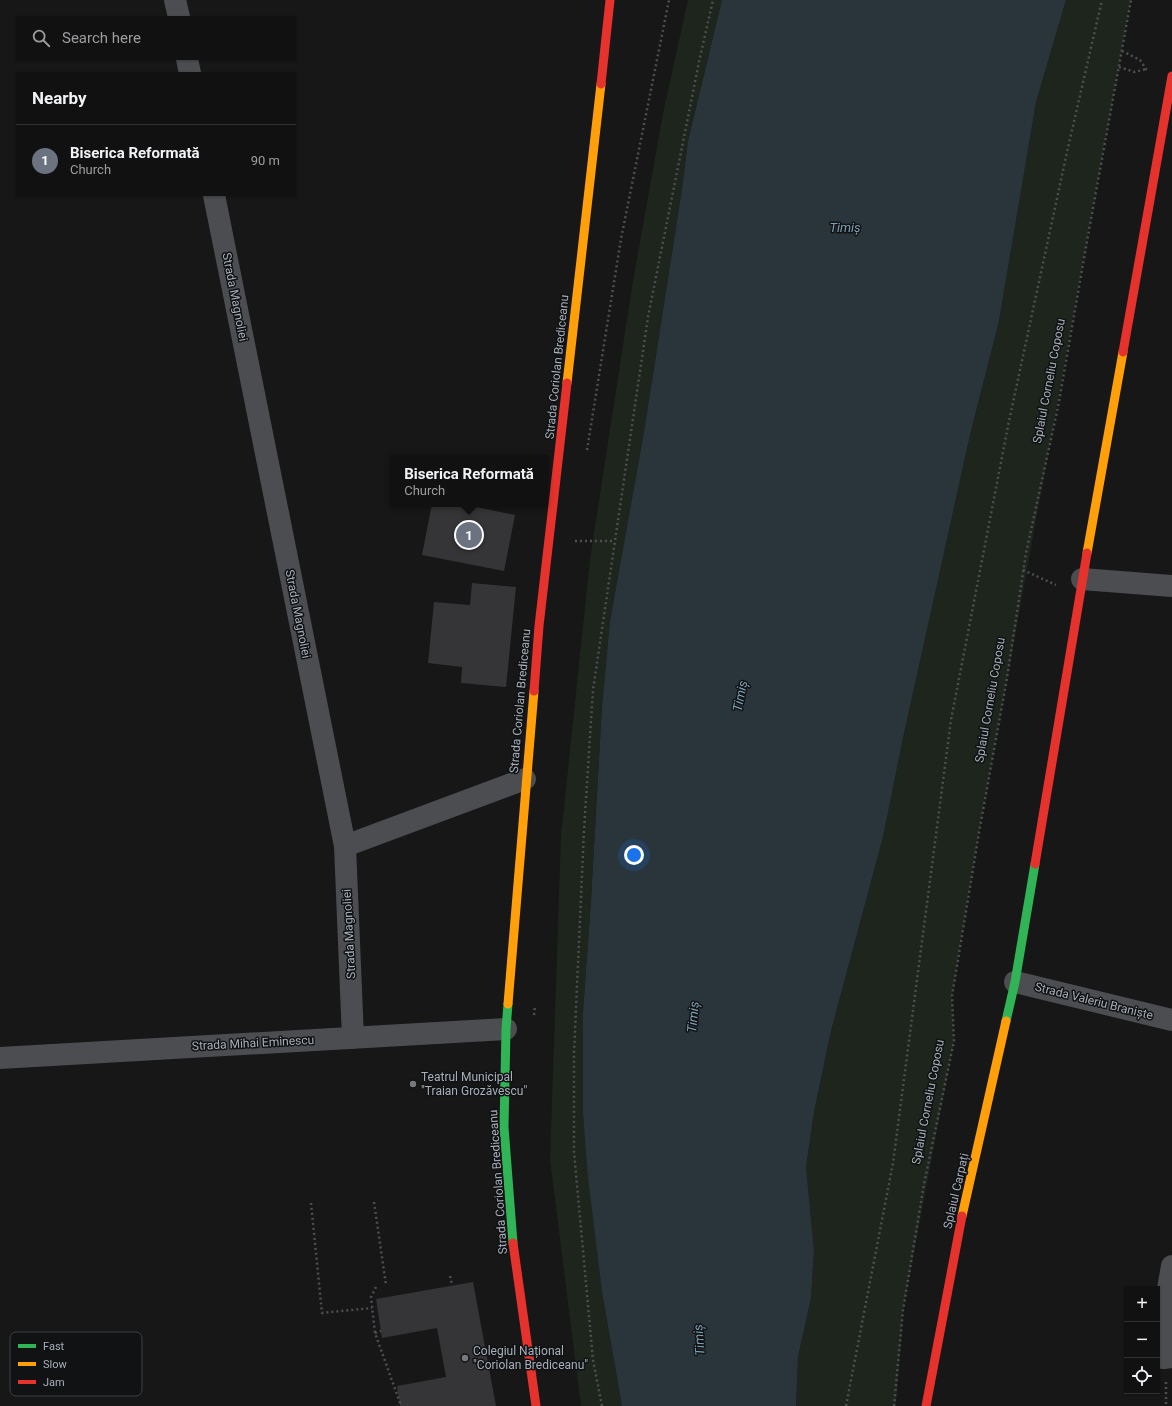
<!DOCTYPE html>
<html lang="en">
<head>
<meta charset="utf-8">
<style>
  :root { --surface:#111112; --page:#1e1f20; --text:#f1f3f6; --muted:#9c9d9f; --line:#303132; --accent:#2563eb }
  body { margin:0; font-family:Roboto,sans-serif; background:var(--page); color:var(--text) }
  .controls { position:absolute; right:12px; bottom:12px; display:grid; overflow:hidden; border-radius:0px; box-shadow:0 1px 3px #0004 }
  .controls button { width:36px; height:36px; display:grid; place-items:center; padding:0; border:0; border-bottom:1px solid var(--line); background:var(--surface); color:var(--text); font:20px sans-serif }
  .you { position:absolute; left:634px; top:855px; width:14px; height:14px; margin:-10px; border:3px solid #fff; border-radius:50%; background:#1a73e8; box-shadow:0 0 0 6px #1a73e833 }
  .badge { display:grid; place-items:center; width:26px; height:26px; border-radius:50%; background:var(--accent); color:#fff; font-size:13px; font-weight:700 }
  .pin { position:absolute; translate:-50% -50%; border:2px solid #fff; box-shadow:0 1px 4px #0006 }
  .popup { position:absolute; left:390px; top:455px; width:158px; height:52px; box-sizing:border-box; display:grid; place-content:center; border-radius:0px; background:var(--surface); filter:drop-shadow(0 1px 3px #0005); font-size:13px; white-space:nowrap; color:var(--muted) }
  .popup b { font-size:15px; color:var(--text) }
  .popup::after { content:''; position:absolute; left:50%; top:100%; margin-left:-8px; border:8px solid transparent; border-top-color:var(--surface) }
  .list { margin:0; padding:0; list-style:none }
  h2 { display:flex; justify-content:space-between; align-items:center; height:52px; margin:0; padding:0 16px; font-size:17px }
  h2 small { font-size:13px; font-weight:400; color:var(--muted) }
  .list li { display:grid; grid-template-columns:26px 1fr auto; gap:12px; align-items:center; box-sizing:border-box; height:72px; padding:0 16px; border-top:1px solid var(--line) }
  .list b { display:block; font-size:15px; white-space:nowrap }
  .list p { margin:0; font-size:13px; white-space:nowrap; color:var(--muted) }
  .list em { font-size:13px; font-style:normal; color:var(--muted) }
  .icon { flex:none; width:22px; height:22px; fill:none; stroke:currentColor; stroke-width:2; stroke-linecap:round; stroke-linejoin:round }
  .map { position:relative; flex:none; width:1172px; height:1406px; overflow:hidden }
  .search { position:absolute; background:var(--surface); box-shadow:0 1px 3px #0004; left:16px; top:16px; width:280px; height:44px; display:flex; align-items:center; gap:10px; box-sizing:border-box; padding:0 14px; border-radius:0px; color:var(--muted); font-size:15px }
  .panel { position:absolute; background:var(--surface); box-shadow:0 1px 3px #0004; left:16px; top:72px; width:280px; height:124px; border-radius:0px }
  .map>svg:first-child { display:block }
</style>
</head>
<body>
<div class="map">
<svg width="1172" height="1406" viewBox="0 0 1172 1406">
  <rect width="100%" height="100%" fill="#171718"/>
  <!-- green -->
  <path fill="#1d251d" d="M688 0H722L688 141 682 189 644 432 610 621 602 707 591 901 583 1012V1113L602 1292 622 1406H581L550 1160 561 836 590 559 632 287 663 113Z
    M1066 0H1131L978 838 952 996 954 1041 903 1310 896 1406H796L798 1357 811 1298 814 1251 806 1167 814 1112 831 1031 883 837 903 738 970 435 999 321 1036 102Z"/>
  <!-- water -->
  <path fill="#29353b" d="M722 0H1066L1036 102 999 321 970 435 903 738 883 837 831 1031 814 1112 806 1167 814 1251 811 1298 798 1357 796 1406H622L602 1292 588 1177 583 1113V1012L591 901 602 707 610 621 644 432 682 189 688 141Z"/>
  <!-- building -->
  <path fill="#353537" d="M432 504H461L515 515 504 571 422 555Z
    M472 583 516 587 506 687 461 683 462 667 428 663 434 602 470 605Z
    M473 1282 496 1406H400L397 1386 446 1377 437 1328 382 1338 376 1299Z"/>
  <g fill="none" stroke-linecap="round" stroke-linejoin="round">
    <!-- path -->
    <path stroke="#4d4f52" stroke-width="2.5" stroke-dasharray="2 3" stroke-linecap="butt" d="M1122 51 1140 60 1146 69 1149 71
      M1119 67 1135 72 1146 69
      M587 450 621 239 669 0
      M575 541H614
      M1023 570 1056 585
      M534 1015 535 1006
      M374 1202 386 1285
      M311 1203 322 1313 372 1308
      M450 1276 452 1285
      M376 1287 371 1297 375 1333 400 1403 398 1406
      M375 1333 381 1331
      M1166 1382V1406
      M602 1406 593 1360 574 1152V1053L584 830 593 690 648 317 699 62 713 0
      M846 1406 893 1163 951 720 1009 421 1067 152 1102 0
      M894 1406 903 1310 924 1184 954 1041 952 996 980 827 1007 678 1026 553 1058 407 1089 230 1131 0"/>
    <!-- street -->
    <path stroke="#4b4d51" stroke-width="22" d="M175 0 179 17
      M187 59 190 73
      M214 195 345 846 353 1038
      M1082 579 1172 586
      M345 846 525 779
      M1015 982 1172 1020
      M0 1058 506 1029
      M1172 1266 1165 1306 1164 1358 1172 1357"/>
    <!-- fast -->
    <path stroke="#30b455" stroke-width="9" d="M508 1004 506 1029 504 1127 513 1243
      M1006 1021 1015 982 1035 864"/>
    <!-- slow -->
    <path stroke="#ff9f0a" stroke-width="9" d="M567 383 601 84
      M1087 553 1123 352
      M508 1004 534 691
      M962 1216 1006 1021"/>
    <!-- jam -->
    <path stroke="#e5322d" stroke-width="9" d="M601 84 610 0
      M1123 352 1172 76
      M534 691 539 626 567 383
      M1035 864 1087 553
      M513 1243 536 1406
      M926 1406 962 1216"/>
  </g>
  <!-- markers -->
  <g fill="#757a81" stroke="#111214" stroke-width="1.5">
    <circle cx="413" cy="1084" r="4"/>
    <circle cx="465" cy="1358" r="4"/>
  </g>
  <g text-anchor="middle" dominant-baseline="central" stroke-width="3" stroke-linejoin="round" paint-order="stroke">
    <!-- street labels -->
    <g font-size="12" fill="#a8afb9" stroke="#111214">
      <text transform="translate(235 297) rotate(79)">Strada Magnoliei</text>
      <text transform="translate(557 367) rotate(-84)">Strada Coriolan Brediceanu</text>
      <text transform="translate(1049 381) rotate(-79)">Splaiul Corneliu Coposu</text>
      <text transform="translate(298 614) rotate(79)">Strada Magnoliei</text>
      <text transform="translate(990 700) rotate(-80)">Splaiul Corneliu Coposu</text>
      <text transform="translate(520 701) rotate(-85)">Strada Coriolan Brediceanu</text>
      <text transform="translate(349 934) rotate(-93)">Strada Magnoliei</text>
      <text transform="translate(1094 1001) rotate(14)">Strada Valeriu Braniște</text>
      <text transform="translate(253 1043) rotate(-3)">Strada Mihai Eminescu</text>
      <text transform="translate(928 1102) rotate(-79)">Splaiul Corneliu Coposu</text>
      <text transform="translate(498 1182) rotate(-94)">Strada Coriolan Brediceanu</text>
      <text transform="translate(956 1191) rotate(-77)">Splaiul Carpați</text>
    </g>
    <!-- poi labels -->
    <g font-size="12" fill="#a8afb9" stroke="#111214" text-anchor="start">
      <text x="421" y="1077">Teatrul Municipal<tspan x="421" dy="14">"Traian Grozăvescu"</tspan></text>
      <text x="473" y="1351">Colegiul Național<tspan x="473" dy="14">"Coriolan Brediceanu"</tspan></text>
    </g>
    <!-- water labels -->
    <g font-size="13" font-style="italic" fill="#7da2b7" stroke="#111214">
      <text x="845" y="227">Timiș</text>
      <text transform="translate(740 696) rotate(-79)">Timiș</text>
      <text transform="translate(693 1017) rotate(-85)">Timiș</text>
      <text transform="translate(699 1340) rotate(-95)">Timiș</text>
    </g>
  </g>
  <!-- legend -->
  <rect x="10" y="1332" width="132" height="64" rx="6" fill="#111214" stroke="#3e4146" stroke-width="1"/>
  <rect x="18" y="1344" width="18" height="4" fill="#30b455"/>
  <rect x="18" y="1362" width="18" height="4" fill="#ff9f0a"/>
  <rect x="18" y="1380" width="18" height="4" fill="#e5322d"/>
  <g font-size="11" fill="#a8afb9">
    <text x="43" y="1350">Fast</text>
    <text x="43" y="1368">Slow</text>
    <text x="43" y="1386">Jam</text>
  </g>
</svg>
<div class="controls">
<button>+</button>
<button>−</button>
<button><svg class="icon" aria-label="locate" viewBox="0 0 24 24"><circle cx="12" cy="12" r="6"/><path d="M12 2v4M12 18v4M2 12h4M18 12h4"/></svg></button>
</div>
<div class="you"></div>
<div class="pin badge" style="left:469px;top:535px;background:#6b7280">1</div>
<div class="popup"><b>Biserica Reformată</b>Church</div>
<div class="search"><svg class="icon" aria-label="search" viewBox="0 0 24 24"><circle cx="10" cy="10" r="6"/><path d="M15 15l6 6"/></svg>Search here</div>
<section class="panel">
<h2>Nearby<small></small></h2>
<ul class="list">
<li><span class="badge" style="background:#6b7280">1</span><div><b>Biserica Reformată</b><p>Church</p></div><em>90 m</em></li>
</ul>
</section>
</div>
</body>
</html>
